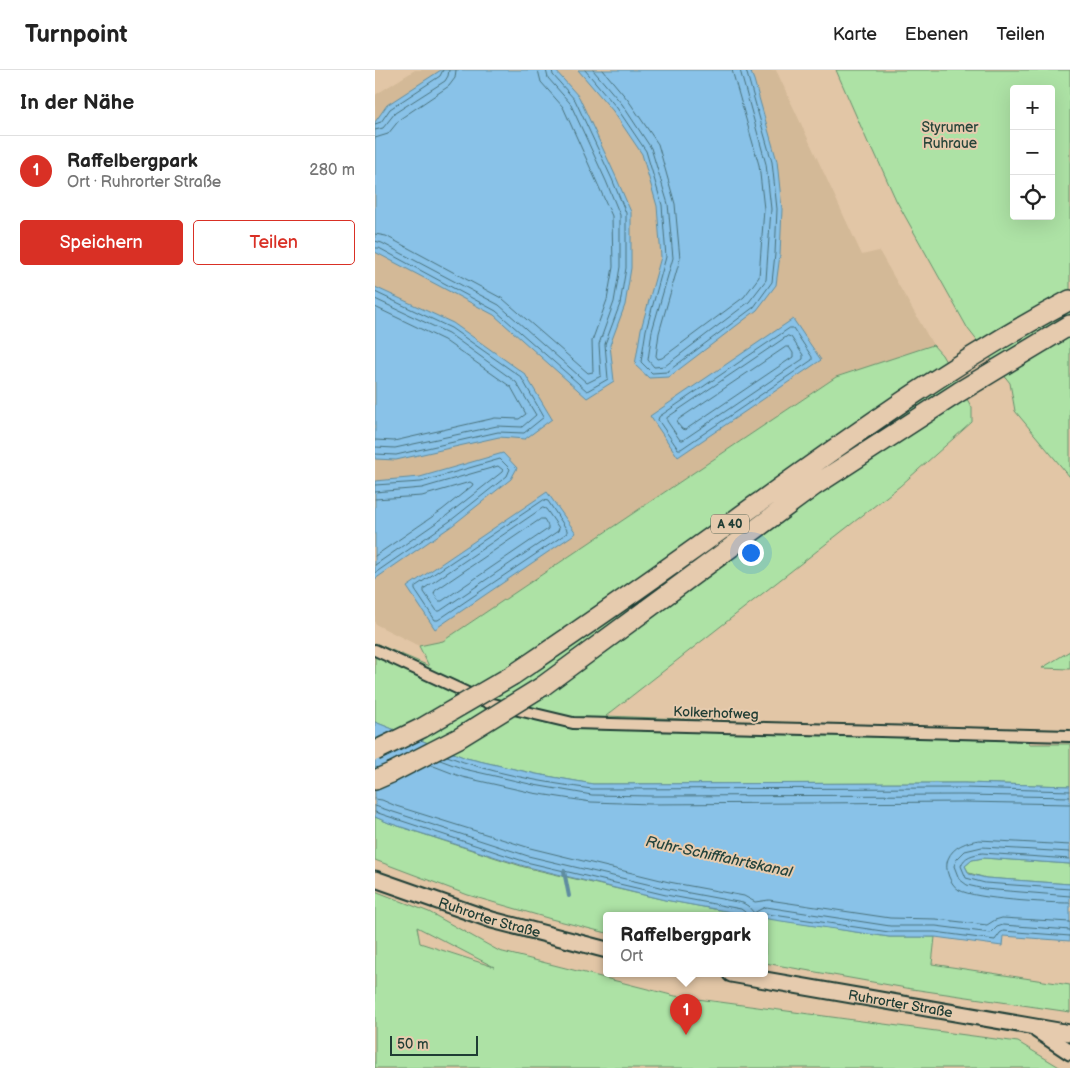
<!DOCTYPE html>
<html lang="de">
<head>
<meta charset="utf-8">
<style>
  :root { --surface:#fff; --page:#f6f6f6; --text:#222; --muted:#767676; --line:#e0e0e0; --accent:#d93025 }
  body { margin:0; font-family:"Balsamiq Sans",sans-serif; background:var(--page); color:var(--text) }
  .controls { position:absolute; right:15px; top:15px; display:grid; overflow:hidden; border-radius:5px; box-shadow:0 5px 20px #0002 }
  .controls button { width:45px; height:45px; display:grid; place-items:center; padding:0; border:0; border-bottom:1px solid var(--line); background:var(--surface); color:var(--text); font:25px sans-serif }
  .scale { position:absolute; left:15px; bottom:12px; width:88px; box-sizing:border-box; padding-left:5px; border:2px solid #1f3d34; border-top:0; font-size:14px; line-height:18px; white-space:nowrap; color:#1f3d34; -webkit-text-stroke:4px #e6cbae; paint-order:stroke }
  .you { position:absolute; left:375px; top:482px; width:18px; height:18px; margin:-12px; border:4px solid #fff; border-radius:50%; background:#1a73e8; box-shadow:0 0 0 8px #1a73e833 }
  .badge { display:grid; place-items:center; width:32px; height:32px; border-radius:50%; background:var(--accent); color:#fff; font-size:16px; font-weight:700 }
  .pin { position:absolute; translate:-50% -41px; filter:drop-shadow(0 1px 2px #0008) }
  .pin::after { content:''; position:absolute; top:26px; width:18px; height:15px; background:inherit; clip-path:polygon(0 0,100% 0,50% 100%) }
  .popup { position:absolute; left:228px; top:842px; width:165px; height:65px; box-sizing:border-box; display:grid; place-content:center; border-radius:5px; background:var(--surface); filter:drop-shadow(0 1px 4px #0005); font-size:16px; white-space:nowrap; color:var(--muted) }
  .popup b { font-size:19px; color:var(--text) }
  .popup::after { content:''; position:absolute; left:50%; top:100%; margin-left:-10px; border:10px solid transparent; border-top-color:var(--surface) }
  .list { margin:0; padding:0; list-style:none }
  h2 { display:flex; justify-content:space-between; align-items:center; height:65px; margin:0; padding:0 20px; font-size:21px }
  h2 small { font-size:16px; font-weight:400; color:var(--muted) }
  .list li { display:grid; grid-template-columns:32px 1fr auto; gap:15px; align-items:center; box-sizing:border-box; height:70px; padding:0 20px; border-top:1px solid var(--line) }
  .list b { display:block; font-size:19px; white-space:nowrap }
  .list p { margin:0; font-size:16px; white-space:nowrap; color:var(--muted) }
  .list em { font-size:16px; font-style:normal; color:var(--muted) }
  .actions { display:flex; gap:10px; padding:15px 20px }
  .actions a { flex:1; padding:11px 0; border:1px solid var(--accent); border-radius:5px; text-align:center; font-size:18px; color:var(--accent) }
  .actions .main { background:var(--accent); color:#fff }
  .icon { flex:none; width:28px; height:28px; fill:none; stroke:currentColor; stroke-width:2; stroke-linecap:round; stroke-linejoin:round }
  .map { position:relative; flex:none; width:695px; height:998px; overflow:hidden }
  header { display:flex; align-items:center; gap:30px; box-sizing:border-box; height:70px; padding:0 25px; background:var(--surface); border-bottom:1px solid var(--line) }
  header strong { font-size:24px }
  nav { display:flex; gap:28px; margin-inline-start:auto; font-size:18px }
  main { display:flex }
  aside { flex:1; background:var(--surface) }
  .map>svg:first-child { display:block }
</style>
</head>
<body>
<header>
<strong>Turnpoint</strong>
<nav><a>Karte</a><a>Ebenen</a><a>Teilen</a></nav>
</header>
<main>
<aside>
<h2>In der Nähe<small></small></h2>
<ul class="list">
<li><span class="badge">1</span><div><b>Raffelbergpark</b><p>Ort · Ruhrorter Straße</p></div><em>280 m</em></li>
</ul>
<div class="actions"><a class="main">Speichern</a><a>Teilen</a></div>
</aside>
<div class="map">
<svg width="695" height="998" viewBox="0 0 695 998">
  <rect width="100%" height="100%" fill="#e2c6a6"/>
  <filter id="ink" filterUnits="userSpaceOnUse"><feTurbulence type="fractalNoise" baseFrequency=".02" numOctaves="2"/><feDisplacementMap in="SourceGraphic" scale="10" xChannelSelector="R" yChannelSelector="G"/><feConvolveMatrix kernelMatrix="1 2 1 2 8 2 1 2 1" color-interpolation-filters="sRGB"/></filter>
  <g filter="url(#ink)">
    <!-- built -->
    <path fill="#d3b997" d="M40 0H401L487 185 504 181 558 275 461 307 68 571 44 576 0 554V25Z"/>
    <!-- green -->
    <path fill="#ade2a5" stroke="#66906c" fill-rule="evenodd" d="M461 0H695V407L640 341 635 313 593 259 521 130 498 79 494 75ZM639 19H676V146H639Z
      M558 275 567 285 597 338V352L525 416 231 646 586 660 654 659V674H695V716L589 713 218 714 161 704 91 688 0 652V573L54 596 44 576 68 571 461 307Z
      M695 581V599L667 598Z
      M0 747 14 753 149 797 290 830 378 846H232V863L176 849 93 825 0 790Z
      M608 788 695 794V814L611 808 594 803 590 796 597 790Z
      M0 821 54 842 124 881 300 926 643 972 686 998H0ZM42 857 119 897 45 873Z
      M390 848 514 867H560L557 894 695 915V942L537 919 390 893Z"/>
    <!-- water -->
    <path fill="#89c2e8" stroke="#5f8da0" d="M66 0H180L204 27 241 107 256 142V198L250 235 235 275 239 311 212 328 119 245 0 182V52L12 35Z
      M203 0H375L379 10 402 91 407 139 405 185 401 215 382 240 294 307 274 308 260 295 266 259 286 187 282 136 267 84 238 41Z
      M0 217 78 253 150 304 177 349 150 369 124 367 21 390 0 389Z
      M418 249 446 290 303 387 275 346Z
      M128 383 142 398 136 409 78 455 0 509V411L45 407Z
      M172 422 201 463 60 559 32 517Z
      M0 652 91 688 161 704 218 714 589 713 695 716V794L608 788 597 790 590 796 594 804 611 808 695 814V871L628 866 627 876 560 867H514L393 849 390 848V846H378L290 830 149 796 14 753 0 747Z"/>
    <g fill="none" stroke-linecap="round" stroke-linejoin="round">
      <!-- shore -->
      <path stroke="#49727c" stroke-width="1" d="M210 0 242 38 271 81 287 135 291 187 271 260 266 292 277 303 292 302 379 237 397 212 400 184 402 139 397 92 371 0
        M218 0 247 34 276 78 293 134 298 188 277 261 273 290 279 297 290 296 374 232 391 210 396 139 391 94 365 0
        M228 0 253 30 283 74 300 134 305 189 284 263 281 286 283 289 287 288 369 227 384 207 389 139 384 95 357 0
        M0 54 6 52 15 39 65 6 68 0
        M0 60 8 58 20 43 70 11 73 6 74 0
        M0 68 13 64 25 49 74 16 80 8 81 0
        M0 164 11 166 128 229 213 303 218 302 217 271 232 230 238 197 237 146 188 37 166 12 163 0
        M0 171 7 173 124 235 212 313 226 306 224 274 239 232 245 197V145L231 111 195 33 173 8 171 0
        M0 178H4L121 241 212 321 233 309 230 274 245 234 251 198V143L237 109 200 30 178 5 177 0
        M0 222 76 258 146 307 169 347 149 363 123 362 21 385 0 384
        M0 229 73 263 141 312 161 345 147 357 122 356 20 378 0 377
        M0 237 69 270 136 317 151 344 144 349 120 348 19 371 0 370
        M415 258H418L437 287V290L306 379H303L283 350 284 347Z
        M413 266 416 267 428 285V289L308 370H305L292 351V348Z
        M411 277H414L418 283V287L310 360 307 359 302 353 303 350Z
        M0 415 46 412 125 389 135 399 132 406 75 451 0 503
        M0 422 47 418 123 396 128 400 127 402 71 446 0 495
        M0 429 47 426 95 412 98 414 97 416 67 440 0 486
        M169 430 173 431 192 460V463L63 550H60L40 520V517Z
        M168 438 171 439 184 458 183 461 65 541H62L49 522V519Z
        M166 449H169L173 456V459L67 531H64L59 524 60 521Z
        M72 686C115 703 171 713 217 719L589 718 695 721
        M65 690 89 699 159 715 217 725 276 726 589 725 695 727
        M56 695 87 707 158 723 216 732 276 734 589 732 695 734
        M0 729 7 730 21 736 155 778 294 812 369 826 380 832 394 830 515 848 561 849 612 855 620 850 627 848 695 852
        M0 736 153 786 293 819 368 833 373 836 379 843 386 839 391 837 515 856H561L616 863 622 857 628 855 695 860
        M0 742 151 792 291 825 366 839 370 842 371 846
        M695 775 604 770C592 772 578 776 573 789 569 799 575 814 584 820 600 829 673 833 695 833
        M695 782 607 777 590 781 582 789 579 796 584 809 592 815 609 819 695 826
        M695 789 607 783C598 785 589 786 586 796L591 808 610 813 695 819
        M386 846 392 844 514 862H560L620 870 625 863 628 861 695 866"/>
      <!-- stream -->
      <path stroke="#5f8da0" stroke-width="4" d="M189 801 194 826"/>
      <!-- street casing -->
      <g stroke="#1f3d34" stroke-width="14">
        <path id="street" d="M0 580 114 633 198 653 695 666"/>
      </g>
      <!-- secondary casing -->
      <g stroke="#1f3d34" stroke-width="19">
        <g id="secondary">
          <path id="s1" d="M0 809 117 850 232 880"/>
          <path id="s2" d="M356 904 695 963"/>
          <path d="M662 960 695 982"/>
        </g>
      </g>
      <!-- highway casing -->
      <g stroke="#1f3d34" stroke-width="22">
        <path id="highway" d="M138 605C221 549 302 492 382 434 484 361 585 288 695 230
          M168 616 439 416 584 322 695 255
          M0 710 16 703"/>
      </g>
      <!-- street -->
      <use href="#street" stroke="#e6cbae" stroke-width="10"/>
      <!-- secondary -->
      <use href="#secondary" stroke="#e6cbae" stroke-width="15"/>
      <!-- highway -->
      <use href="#highway" stroke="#e6cbae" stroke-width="19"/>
      <!-- highway-bridge casing -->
      <g stroke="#1f3d34" stroke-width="22" stroke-linecap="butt">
        <path id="highway-bridge" d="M0 681 47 658 138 605
          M16 703 84 668 168 616"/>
      </g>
      <!-- highway-bridge -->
      <use href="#highway-bridge" stroke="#e6cbae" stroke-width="19"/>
    </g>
  </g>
  <g text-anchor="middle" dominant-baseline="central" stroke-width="4" stroke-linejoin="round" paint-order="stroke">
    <!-- shield labels -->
    <rect fill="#e6cbae" stroke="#5b6859" stroke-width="1" x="336" y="444.5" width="38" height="19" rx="4"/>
    <g font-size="12" font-weight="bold" fill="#1f3d34">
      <text x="355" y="454">A 40</text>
    </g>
    <!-- park labels -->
    <g font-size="14" fill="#26453a" stroke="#e6cbae">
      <text x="575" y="57">Styrumer<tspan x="575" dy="16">Ruhraue</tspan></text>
    </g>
    <!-- street labels -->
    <g font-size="14" fill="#1f3d34" stroke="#e6cbae">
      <text transform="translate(341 643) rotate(2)">Kolkerhofweg</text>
      <text stroke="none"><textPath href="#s1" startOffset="121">Ruhrorter Straße</textPath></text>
      <text stroke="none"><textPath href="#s2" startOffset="172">Ruhrorter Straße</textPath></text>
    </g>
    <!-- water labels -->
    <g font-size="15" font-style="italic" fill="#24443d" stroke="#e6cbae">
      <text transform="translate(344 787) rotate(12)">Ruhr-Schifffahrtskanal</text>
    </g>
  </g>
</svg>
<div class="controls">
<button>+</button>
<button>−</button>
<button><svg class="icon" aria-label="locate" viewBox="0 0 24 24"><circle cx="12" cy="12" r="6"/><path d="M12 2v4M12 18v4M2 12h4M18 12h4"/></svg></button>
</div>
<div class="scale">50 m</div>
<div class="you"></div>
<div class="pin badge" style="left:311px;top:965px">1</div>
<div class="popup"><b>Raffelbergpark</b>Ort</div>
</div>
</main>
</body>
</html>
